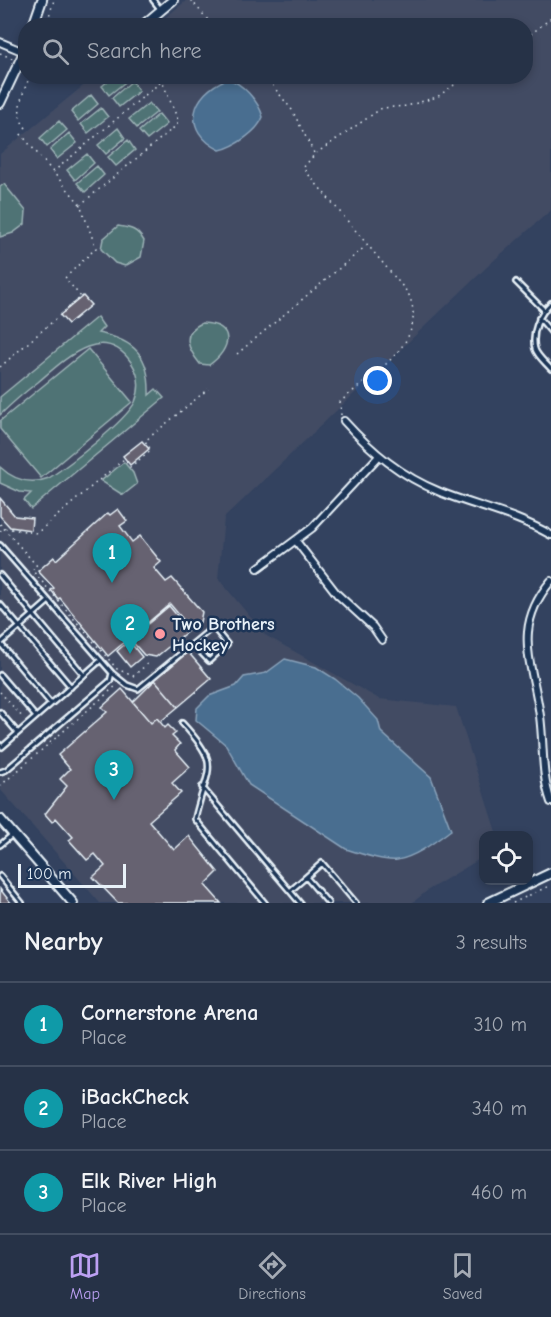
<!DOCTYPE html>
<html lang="en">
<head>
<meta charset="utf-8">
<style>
  :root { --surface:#263247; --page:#2e3a4e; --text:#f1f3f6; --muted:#a4aab4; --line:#424d60; --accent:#bca0f2 }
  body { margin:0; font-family:"Comic Neue",sans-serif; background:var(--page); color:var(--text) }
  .controls { position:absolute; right:18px; bottom:18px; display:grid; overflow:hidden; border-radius:12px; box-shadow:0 3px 9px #0003 }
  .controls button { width:54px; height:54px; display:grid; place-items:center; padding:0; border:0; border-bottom:2px solid var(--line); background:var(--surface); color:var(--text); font:30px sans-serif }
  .scale { position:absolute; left:18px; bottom:15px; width:108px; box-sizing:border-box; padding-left:6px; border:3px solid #e8f1f8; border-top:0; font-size:16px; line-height:21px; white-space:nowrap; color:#e8f1f8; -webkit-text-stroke:4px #1d3557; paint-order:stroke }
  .you { position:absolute; left:378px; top:381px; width:21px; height:21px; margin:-15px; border:4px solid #fff; border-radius:50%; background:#1a73e8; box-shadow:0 0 0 9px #1a73e833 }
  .badge { display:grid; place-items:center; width:39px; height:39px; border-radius:50%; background:var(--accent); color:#fff; font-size:20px; font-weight:700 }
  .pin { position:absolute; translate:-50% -50px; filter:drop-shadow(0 2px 3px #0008) }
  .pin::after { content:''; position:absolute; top:32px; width:21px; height:18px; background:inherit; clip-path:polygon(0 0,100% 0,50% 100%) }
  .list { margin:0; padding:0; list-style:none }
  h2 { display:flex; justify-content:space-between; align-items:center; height:78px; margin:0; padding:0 24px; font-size:26px }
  h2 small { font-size:20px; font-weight:400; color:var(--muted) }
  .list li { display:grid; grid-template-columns:39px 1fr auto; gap:18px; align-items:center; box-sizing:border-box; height:84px; padding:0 24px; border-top:2px solid var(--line) }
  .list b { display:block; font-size:22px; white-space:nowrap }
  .list p { margin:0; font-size:20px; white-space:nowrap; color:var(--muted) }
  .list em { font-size:20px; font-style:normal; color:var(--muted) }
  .icon { flex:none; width:33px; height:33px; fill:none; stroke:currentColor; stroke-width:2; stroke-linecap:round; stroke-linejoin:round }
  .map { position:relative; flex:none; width:551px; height:903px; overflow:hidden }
  .search { position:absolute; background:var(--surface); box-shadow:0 3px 9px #0003; left:18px; right:18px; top:18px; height:66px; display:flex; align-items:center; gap:15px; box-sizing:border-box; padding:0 21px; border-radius:24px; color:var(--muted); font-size:22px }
  .sheet { height:330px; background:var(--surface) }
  nav { display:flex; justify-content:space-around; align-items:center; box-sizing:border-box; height:84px; border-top:2px solid var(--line); background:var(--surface); font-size:16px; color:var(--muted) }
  nav a { display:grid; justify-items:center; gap:3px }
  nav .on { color:var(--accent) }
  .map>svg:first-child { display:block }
</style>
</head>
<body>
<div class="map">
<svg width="551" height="903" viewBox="0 0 551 903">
  <rect width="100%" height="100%" fill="#33425f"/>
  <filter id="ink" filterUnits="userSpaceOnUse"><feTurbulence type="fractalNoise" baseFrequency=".0167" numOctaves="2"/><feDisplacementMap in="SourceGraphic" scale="12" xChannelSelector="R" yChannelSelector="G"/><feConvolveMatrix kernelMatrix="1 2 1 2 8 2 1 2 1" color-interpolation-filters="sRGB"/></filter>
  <g filter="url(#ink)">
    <!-- built -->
    <path fill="#424c64" d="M187 0H551V210L491 263 224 518 218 578 265 635 379 699 456 707 497 835 484 836 483 857 428 890 412 903H100L0 789V154L94 77 526 76V26L156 25Z"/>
    <!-- green -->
    <path fill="#4f7374" stroke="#9cb2b6" stroke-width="1.5" d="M113 77 129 79 109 95 102 86Z
      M132 81 139 91 119 107 112 98Z
      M91 95 98 104 78 121 71 112Z
      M149 103 157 112 137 128 129 119Z
      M101 108 108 117 88 133 81 124Z
      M159 114 167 124 147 140 139 131Z
      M59 121 67 130 47 147 40 138Z
      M118 128 125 138 106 154 98 145Z
      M69 133 77 143 57 159 50 150Z
      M128 140 135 150 116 166 108 157Z
      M87 154 94 163 75 180 67 170Z
      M97 166 104 175 85 192 77 183Z
      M4 184 26 211 25 224 13 233 0 237V187Z
      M118 226C131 228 137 229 144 241L141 257 125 266 115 263 101 249 103 239Z
      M97 317 104 327 98 333C135 340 150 356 149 395L156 389 164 398 31 509 24 500 31 493 20 492 0 483V467C14 480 31 485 49 478 70 464 125 422 135 402 141 388 139 374 131 362 102 321 63 361 38 382 25 392 12 403 0 415V397Z
      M202 323C236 324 232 349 209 365L200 364C188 349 180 333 202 323Z
      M88 349 132 402 41 478 0 429V421Z
      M124 462 133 473 137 484 123 495 101 481Z"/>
    <!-- water -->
    <path fill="#496e90" stroke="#89a2ba" stroke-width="1.5" d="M227 79C242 82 259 102 263 117 258 131 235 147 220 150 180 130 191 94 227 79Z
      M285 659 316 667 335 679 358 698 378 720 381 732 431 777 451 830C436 841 416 857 397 860 385 862 358 853 346 849L249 785 226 745 196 720 197 708 209 696 236 686 244 677 266 673Z"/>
    <!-- building -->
    <path fill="#666271" stroke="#e8f1f8" stroke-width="1.5" d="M83 296 91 305 68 324 60 315Z
      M142 441 149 449 130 465 123 456Z
      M0 498 15 516 32 518 31 530 10 527 0 516Z
      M118 509 127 521 120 526 132 542 140 536 161 562 154 568 166 582 172 578 202 612 200 622 191 629 170 604 108 656 60 598 58 599 51 590 54 588 38 571 54 557 56 560 108 513 110 515Z
      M169 606 189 630 156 657 144 655 130 639Z
      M129 641 142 657 130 667 117 651Z
      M188 652 211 679 178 707 155 680Z
      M155 680 178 707 160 722 157 718 151 723 133 702Z
      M122 689 151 723 157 718 165 728 168 725 176 733 172 736 180 744 175 750 190 767 172 783 181 793 149 821 174 850 189 836 218 872 205 885 221 903H118L93 877 105 866 95 854 87 860 69 840 73 837 56 818 52 822 45 814 67 786 60 779 70 769 58 755 107 712 102 707Z
      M0 889 11 903H0Z"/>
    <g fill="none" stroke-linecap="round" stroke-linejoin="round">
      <!-- service casing -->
      <g stroke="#e8f1f8" stroke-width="8">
        <path id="service" d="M153 0 161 10
          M516 282 544 310
          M551 303C539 314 531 333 535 349 537 356 546 363 551 369
          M539 318 551 332
          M0 545 112 673 110 681 6 770 0 772
          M0 575 84 675 101 660
          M0 604 71 687
          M0 643 51 704
          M1 643 49 601
          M112 673 127 685 138 689 213 627 227 644 209 661 193 644
          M0 675 36 717
          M0 712 18 733
          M182 723C223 767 207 766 195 819L265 903
          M0 745 2 747 84 675
          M202 787 300 903
          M0 845 12 835
          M0 876 22 903
          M306 877 328 903
          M290 891 322 863 356 903"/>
      </g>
      <!-- minor casing -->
      <g stroke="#e8f1f8" stroke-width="10">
        <path id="minor" d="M0 42 24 52
          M344 421C372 452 401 476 440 492 477 507 515 514 551 535
          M296 541 337 594 373 627 382 640
          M258 568 312 528 379 456
          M551 581C511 629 533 663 540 716 544 746 541 774 551 802"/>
      </g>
      <!-- tertiary casing -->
      <g stroke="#e8f1f8" stroke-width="12">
        <path id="tertiary" d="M33 26 42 0
          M142 26 173 0
          M0 103 26 48
          M0 819 73 903
          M488 903 551 873"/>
      </g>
      <!-- path -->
      <path stroke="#e8f1f8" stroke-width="1.5" stroke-dasharray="1.5 4.5" stroke-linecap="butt" d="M191 0 213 26
        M46 26 54 0
        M526 38 551 18
        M0 53 13 59
        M265 76 292 110 314 153
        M26 128C13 113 23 93 30 76
        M53 172 168 76
        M80 205 177 125 178 120 162 81
        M237 354 366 246
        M0 367 81 297 65 278 96 248 80 204 20 133
        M341 415 340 402C372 373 431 343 408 293L303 168 315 154 382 108 407 106 437 97 467 76
        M0 524 37 566 32 570 117 669 133 676 151 661
        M0 531 4 528 37 533 124 459 130 467 151 450 145 441 208 389
        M0 692 24 719
        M0 786 117 685
        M513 903 551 885"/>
      <!-- service -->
      <use href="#service" stroke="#1d3557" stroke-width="3"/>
      <!-- minor -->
      <use href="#minor" stroke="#1d3557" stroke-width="6"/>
      <!-- tertiary -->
      <use href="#tertiary" stroke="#1d3557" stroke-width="8"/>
    </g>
  </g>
  <!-- markers -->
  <circle fill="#ff9aa2" stroke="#1d3557" stroke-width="2" cx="160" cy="634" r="6"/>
  <g text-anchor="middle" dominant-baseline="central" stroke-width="5" stroke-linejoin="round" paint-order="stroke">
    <!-- poi labels -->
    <g font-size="18" font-weight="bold" fill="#e8f1f8" stroke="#1d3557" text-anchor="start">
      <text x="172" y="624">Two Brothers<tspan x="172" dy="21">Hockey</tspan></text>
    </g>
  </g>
</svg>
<div class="controls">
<button><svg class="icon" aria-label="locate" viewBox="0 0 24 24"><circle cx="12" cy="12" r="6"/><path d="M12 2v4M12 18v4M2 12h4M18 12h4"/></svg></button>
</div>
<div class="scale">100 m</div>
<div class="you"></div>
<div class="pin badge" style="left:112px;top:583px;background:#0f9aa8">1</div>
<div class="pin badge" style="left:130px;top:654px;background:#0f9aa8">2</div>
<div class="pin badge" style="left:114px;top:800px;background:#0f9aa8">3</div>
<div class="search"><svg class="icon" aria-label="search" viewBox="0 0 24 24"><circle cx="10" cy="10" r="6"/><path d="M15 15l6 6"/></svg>Search here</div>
</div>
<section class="sheet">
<h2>Nearby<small>3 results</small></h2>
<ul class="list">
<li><span class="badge" style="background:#0f9aa8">1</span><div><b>Cornerstone Arena</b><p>Place</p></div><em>310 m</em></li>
<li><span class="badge" style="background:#0f9aa8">2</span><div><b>iBackCheck</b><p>Place</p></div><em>340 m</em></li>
<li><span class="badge" style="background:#0f9aa8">3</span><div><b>Elk River High</b><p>Place</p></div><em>460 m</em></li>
</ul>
</section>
<nav>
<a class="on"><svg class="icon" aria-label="map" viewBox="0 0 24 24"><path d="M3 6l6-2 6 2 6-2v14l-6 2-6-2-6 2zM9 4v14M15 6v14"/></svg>Map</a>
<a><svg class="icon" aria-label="directions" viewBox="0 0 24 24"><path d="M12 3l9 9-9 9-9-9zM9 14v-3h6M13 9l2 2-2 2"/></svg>Directions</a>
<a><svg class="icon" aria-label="saved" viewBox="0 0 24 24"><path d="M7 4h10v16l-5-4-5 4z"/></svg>Saved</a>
</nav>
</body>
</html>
